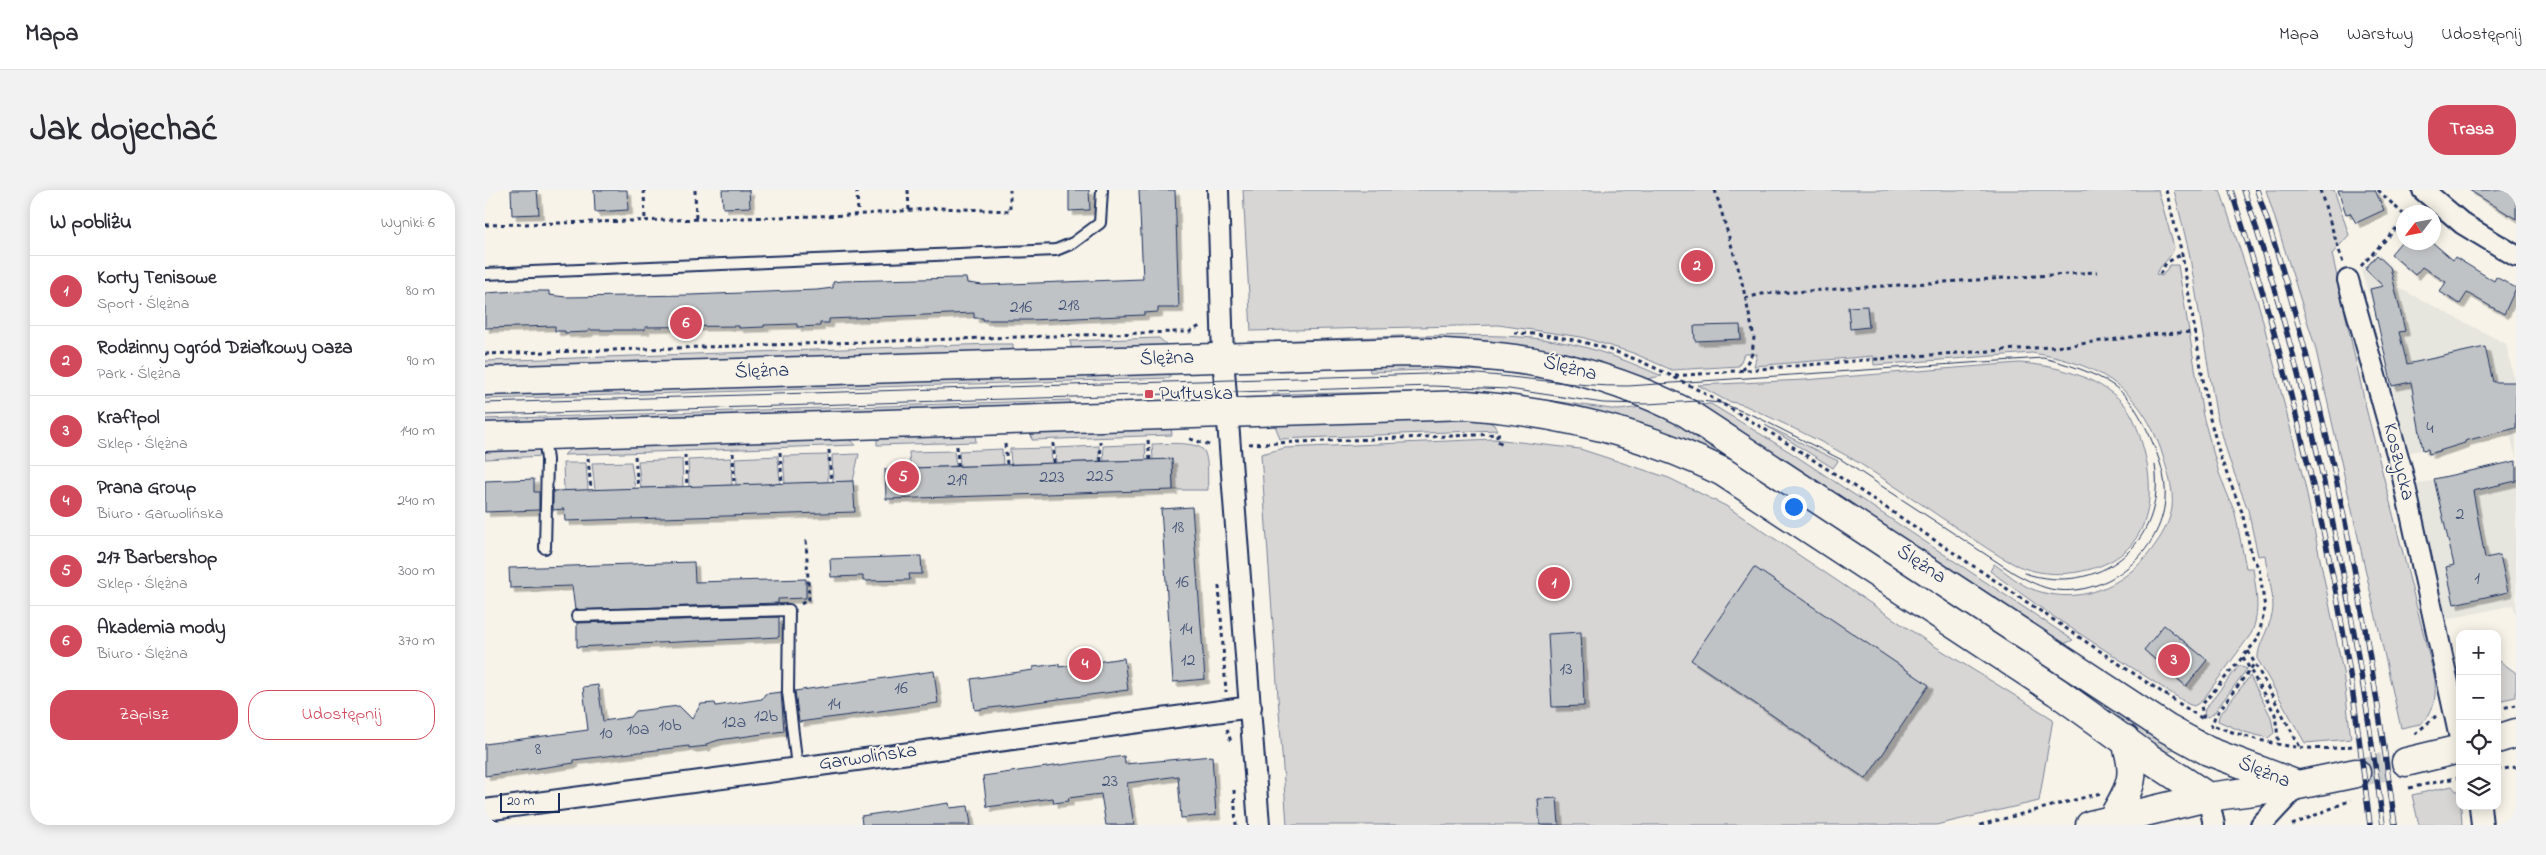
<!DOCTYPE html>
<html lang="pl">
<head>
<meta charset="utf-8">
<style>
  :root { --surface:#fff; --page:#f2f2f3; --text:#2b2b33; --muted:#7c7c81; --line:#e1e1e2; --accent:#d1495b }
  body { margin:0; font-family:"Indie Flower",sans-serif; background:var(--page); color:var(--text) }
  .controls { position:absolute; right:15px; bottom:15px; display:grid; overflow:hidden; border-radius:10px; box-shadow:0 2px 12px #0003 }
  .controls button { width:45px; height:45px; display:grid; place-items:center; padding:0; border:0; border-bottom:1px solid var(--line); background:var(--surface); color:var(--text); font:25px sans-serif }
  .compass { position:absolute; left:1911px; top:15px; width:45px; height:45px; border-radius:50%; background:var(--surface); box-shadow:0 2px 12px #0003; rotate:238deg }
  .scale { position:absolute; left:15px; bottom:12px; width:60px; box-sizing:border-box; padding-left:5px; border:2px solid #1b2f5e; border-top:0; font-size:14px; line-height:18px; white-space:nowrap; color:#1b2f5e; -webkit-text-stroke:4px #f7f3e8; paint-order:stroke }
  .you { position:absolute; left:1308px; top:316px; width:18px; height:18px; margin:-12px; border:4px solid #fff; border-radius:50%; background:#1a73e8; box-shadow:0 0 0 8px #1a73e833 }
  .badge { display:grid; place-items:center; width:32px; height:32px; border-radius:50%; background:var(--accent); color:#fff; font-size:16px; font-weight:700 }
  .pin { position:absolute; translate:-50% -50%; border:2px solid #fff; box-shadow:0 1px 5px #0006 }
  .list { margin:0; padding:0; list-style:none }
  h2 { display:flex; justify-content:space-between; align-items:center; height:65px; margin:0; padding:0 20px; font-size:21px }
  h2 small { font-size:16px; font-weight:400; color:var(--muted) }
  .list li { display:grid; grid-template-columns:32px 1fr auto; gap:15px; align-items:center; box-sizing:border-box; height:70px; padding:0 20px; border-top:1px solid var(--line) }
  .list b { display:block; font-size:19px; white-space:nowrap }
  .list p { margin:0; font-size:16px; white-space:nowrap; color:var(--muted) }
  .list em { font-size:16px; font-style:normal; color:var(--muted) }
  .actions { display:flex; gap:10px; padding:15px 20px }
  .actions a { flex:1; padding:11px 0; border:1px solid var(--accent); border-radius:20px; text-align:center; font-size:18px; color:var(--accent) }
  .actions .main { background:var(--accent); color:#fff }
  .icon { flex:none; width:28px; height:28px; fill:none; stroke:currentColor; stroke-width:2; stroke-linecap:round; stroke-linejoin:round }
  .map { position:relative; flex:none; width:2031px; height:635px; overflow:hidden; border-radius:20px }
  header { display:flex; align-items:center; gap:30px; box-sizing:border-box; height:70px; padding:0 25px; background:var(--surface); border-bottom:1px solid var(--line) }
  header strong { font-size:24px }
  nav { display:flex; gap:28px; margin-inline-start:auto; font-size:18px }
  .intro { display:flex; align-items:center; justify-content:space-between; box-sizing:border-box; height:120px; padding:0 30px }
  h1 { margin:0; font-size:35px }
  .button { padding:12px 22px; border-radius:20px; background:var(--accent); color:#fff; font-size:18px; font-weight:700 }
  main { display:flex; gap:30px; padding:0 30px }
  aside { flex:1; background:var(--surface); border-radius:20px; box-shadow:0 2px 12px #0003 }
  .map>svg:first-child { display:block }
</style>
</head>
<body>
<header>
<strong>Mapa</strong>
<nav><a>Mapa</a><a>Warstwy</a><a>Udostępnij</a></nav>
</header>
<div class="intro"><h1>Jak dojechać</h1><a class="button">Trasa</a></div>
<main>
<aside>
<h2>W pobliżu<small>Wyniki: 6</small></h2>
<ul class="list">
<li><span class="badge">1</span><div><b>Korty Tenisowe</b><p>Sport · Ślężna</p></div><em>80 m</em></li>
<li><span class="badge">2</span><div><b>Rodzinny Ogród Działkowy Oaza</b><p>Park · Ślężna</p></div><em>90 m</em></li>
<li><span class="badge">3</span><div><b>Kraftpol</b><p>Sklep · Ślężna</p></div><em>140 m</em></li>
<li><span class="badge">4</span><div><b>Prana Group</b><p>Biuro · Garwolińska</p></div><em>240 m</em></li>
<li><span class="badge">5</span><div><b>217 Barbershop</b><p>Sklep · Ślężna</p></div><em>300 m</em></li>
<li><span class="badge">6</span><div><b>Akademia mody</b><p>Biuro · Ślężna</p></div><em>370 m</em></li>
</ul>
<div class="actions"><a class="main">Zapisz</a><a>Udostępnij</a></div>
</aside>
<div class="map">
<svg width="2031" height="635" viewBox="0 0 2031 635">
  <defs>
    <filter id="shadow"><feDropShadow dx="4.5" dy="4.5" stdDeviation="0" flood-color="#0004"/></filter>
  </defs>
  <rect width="100%" height="100%" fill="#f7f3e8"/>
  <filter id="ink" filterUnits="userSpaceOnUse"><feTurbulence type="fractalNoise" baseFrequency=".02" numOctaves="2"/><feDisplacementMap in="SourceGraphic" scale="10" xChannelSelector="R" yChannelSelector="G"/><feConvolveMatrix kernelMatrix="1 2 1 2 8 2 1 2 1" color-interpolation-filters="sRGB"/></filter>
  <g filter="url(#ink)">
    <!-- built -->
    <path fill="#e6e5de" d="M1893 64 1903 73 1891 86 2021 154 2029 189H2031V269L2024 240 1922 263 1892 127 1876 81Z
      M2031 271V426L2028 415 1959 430 1929 295Z"/>
    <!-- green -->
    <path fill="#d7d6d4" stroke="#798299" d="M758 0H1673L1689 57C1687 68 1676 74 1671 84L1677 86 1685 75H1693L1718 226 1734 283 1750 323 1761 378H1768C1771 401 1776 422 1766 444L1717 511 1709 516 1703 514 1566 425 1505 381 1509 374C1521 382 1534 394 1547 399 1596 418 1645 394 1672 352 1679 342 1685 330 1687 318 1689 300 1683 283 1678 266 1657 199 1614 173 1547 163L1389 175 1388 166 1269 176 1272 164H1259L1254 176 1187 180 1148 163 1096 147 1013 135 766 141Z
      M1689 0H1735L1774 116 1820 295 1858 482 1866 549 1820 553 1773 470C1771 455 1788 435 1788 417 1788 400 1782 382 1780 365L1773 366 1763 320 1744 269 1731 223 1704 62Z
      M1781 0H1849L1864 45 1847 64 1882 222 1950 489C1951 507 1950 522 1935 534L1916 538 1830 156Z
      M915 146C973 146 1035 142 1091 155 1121 162 1149 174 1177 186L1161 189 1121 174 1077 162 1005 151 964 149 787 153 789 151Z
      M674 148 683 156 587 160 585 151Z
      M508 154H528V161L0 179V171Z
      M1534 173C1569 175 1612 186 1638 213 1649 225 1653 240 1658 257 1673 310 1664 365 1602 380 1578 386 1552 385 1529 374 1511 365 1494 353 1478 342 1443 319 1409 295 1374 273 1338 251 1297 233 1259 215L1242 211 1213 195 1319 190Z
      M884 174H966L1031 183 965 179 885 182Z
      M685 179V188L0 209V202Z
      M993 201 1134 220 1163 216 1214 244 1691 556 1683 563 1176 242 1127 225 1095 218 788 211V204Z
      M585 210 586 217 0 236V229Z
      M1226 214 1305 262 1588 450 1579 454 1214 215Z
      M1000 229 1009 235 1012 240 795 249 790 235Z
      M1280 235 1353 271 1348 278Z
      M686 238 687 245 547 250 546 242Z
      M490 244 491 252 392 255V247Z
      M362 248 371 255 79 265 87 257Z
      M1009 249 1095 259 1184 288 1241 316 1443 452 1568 529 1554 611 1451 635H802L776 264 800 258Z
      M660 254 661 270 619 271 618 256Z
      M667 254C679 254 716 250 720 263 724 274 722 289 723 300H688L687 269 668 270Z
      M614 256V271L571 273 570 258Z
      M51 257 59 266 0 269V259Z
      M566 258 567 273 526 274 525 259Z
      M517 259 518 275 475 276 474 261Z
      M469 261 471 276 425 278 424 262Z
      M374 264 368 291 348 292 347 265Z
      M343 265V292L300 294 298 266Z
      M293 266 295 294 251 295 250 268Z
      M246 268 247 295 204 297 203 270Z
      M197 269 198 297 156 298 153 271Z
      M146 272 150 299 110 300 107 273Z
      M78 273H101L103 300 79 301Z
      M2012 469 2031 483V507L2012 511Z
      M1754 476 1762 479 1728 524 1723 527 1719 525 1720 519Z
      M1765 486 1786 527 1789 543 1783 548 1759 542 1733 531 1734 526Z
      M1967 596 1971 601H1975L1977 635H1934L1927 605Z"/>
    <!-- building -->
    <path fill="#c0c3c5" stroke="#1b2f5e" filter="url(#shadow)" d="M26 0H52L54 24 27 25Z
      M109 0H142L143 20 110 22Z
      M237 0H264L265 17 238 18Z
      M584 0H604L605 20 584 21Z
      M654 0H690L694 118H673V122L659 123V125L545 130H498V128H489V123L344 129V133H335V136L312 137V134L279 135V137L254 138V136L160 137V140H104L103 142 80 143V141H70V136L0 138V103L34 101H64V105L81 107 206 105 332 100 348 98V92L357 91 472 88H481L482 93 498 95 658 89Z
      M1853 0H1890L1899 20 1871 33 1865 23 1861 24Z
      M1984 0H2031V29Z
      M1916 52H1947L1968 70 1970 67 2009 91 2011 87 2031 98 2019 124 1982 103 1975 114 1955 102 1961 92 1937 77 1930 85 1906 64Z
      M1892 65 1905 77 1920 141 1914 142 1922 174 2000 157 2008 192H2031V238L1980 251V253L1944 264 1943 259 1938 260 1926 192 1907 196 1885 99 1898 96 1880 79Z
      M1382 116 1384 137 1365 139 1363 117Z
      M1255 135 1256 149 1210 151 1209 136Z
      M687 269 688 300 401 309 400 279Z
      M2031 271V291L1988 301 2000 368 2015 365 2023 402 1969 414 1961 377 1969 375 1949 289Z
      M49 289V302H54V320L0 322V291Z
      M368 291 370 322 80 331 79 319 68 320V301Z
      M707 317 720 489 688 492 676 319Z
      M436 366 437 384H424L425 390 378 391V386L346 387 345 369Z
      M209 372 210 392 321 389V408L293 409V413L90 420 87 396 25 398 24 378Z
      M1269 377 1444 495 1381 589 1206 470Z
      M294 427V447L92 457V433Z
      M1679 435 1722 470 1701 496 1659 460Z
      M1096 442 1099 516 1067 517 1063 444Z
      M639 468 643 500 490 520 486 489 548 480V477L574 474V477Z
      M449 481 453 513 314 532 310 501Z
      M113 495 118 531 146 527 151 521 194 516 207 529 216 514 230 513 231 516 257 512 277 509 280 504 296 502 299 541 234 550 221 554 222 556 204 558V556L89 570V573L0 586V554L103 540 98 497Z
      M639 566 640 574 727 566 731 625 696 628 693 586 642 593 649 635H621L616 604 583 608 584 611 569 613 568 608 502 617 498 586Z
      M1072 608 1074 635H1055L1053 609Z
      M464 613 465 618 483 616 486 635H377L376 626Z"/>
    <g fill="none" stroke-linecap="round" stroke-linejoin="round">
      <!-- secondary-tunnel -->
      <path stroke="#cbcccc" stroke-width="28" stroke-dasharray="28 14" stroke-linecap="butt" d="M1871 583 1921 572"/>
      <!-- lane casing -->
      <g stroke="#1b2f5e" stroke-width="14">
        <path id="lane" d="M0 84 571 60 588 53 615 33 617 0
          M59 246 62 270 60 358
          M92 426 304 420 303 502 312 577"/>
      </g>
      <!-- street casing -->
      <g stroke="#1b2f5e" stroke-width="24">
        <path id="street" d="M733 0 738 167 774 635
          M1938 0 1978 34 2031 66
          M1863 90 1916 278 1975 548
          M1723 607 1729 635
          M1995 616 1997 635
          M0 620 766 517
          M1776 635 1813 595"/>
      </g>
      <!-- secondary casing -->
      <g stroke="#1b2f5e" stroke-width="31">
        <path id="secondary" d="M0 191 921 162C1025 163 1108 175 1202 223L1681 538 1723 561 1813 595
          M0 247 982 215C1071 222 1158 242 1238 282L1572 502 1664 568 1723 607
          M2012 549 2031 543
          M1921 572 1975 559
          M1627 629C1646 597 1653 586 1640 549
          M1605 635 1723 607 1813 595 1871 583"/>
      </g>
      <!-- path -->
      <path stroke="#1b2f5e" stroke-width="3" stroke-dasharray="4 4" stroke-linecap="butt" d="M159 0 160 31
        M210 0 211 30
        M372 0 373 24
        M423 0 424 21
        M1230 0 1256 88 1269 147 1267 164 1258 180
        M1681 0 1697 64 1724 225 1736 269 1757 322 1767 367 1774 378 1780 418 1773 449 1716 516 1719 530
        M1835 0 1858 73
        M1893 0 1918 24
        M0 35 367 25 454 18 525 21V0
        M1876 76 1918 31
        M1675 84 1681 73 1697 64
        M1260 108 1277 104 1612 82
        M1029 143C1116 145 1183 181 1256 225 1310 257 1362 292 1415 327 1516 394 1616 463 1718 529
        M0 164 690 142H704L717 135
        M1190 186 1429 166 1579 156 1662 145 1710 142
        M1012 244V251L1020 255
        M705 249 725 255
        M663 250 665 270
        M615 251 616 271
        M568 253 569 273
        M520 254 522 274
        M764 254 1015 244
        M472 256 473 276
        M344 260 346 292
        M295 262 297 294
        M248 263 249 295
        M200 265 202 297
        M150 266 153 298
        M103 268 106 300
        M734 396 741 502
        M316 414 324 409 321 350
        M1763 461 1815 557
        M1758 467 1790 524 1794 555
        M2012 519 2031 515
        M1730 536C1774 552 1820 564 1867 556
        M1726 538 1730 526 1770 473
        M742 539 746 552
        M1930 544 1951 526
        M2012 580 2031 577
        M1924 598 1975 587
        M749 600 751 635
        M1495 635 1616 603
        M1807 635 1866 610"/>
      <!-- lane -->
      <use href="#lane" stroke="#f7f3e8" stroke-width="10"/>
      <!-- street -->
      <use href="#street" stroke="#f7f3e8" stroke-width="20"/>
      <!-- secondary -->
      <use href="#secondary" stroke="#f7f3e8" stroke-width="28"/>
      <!-- tram -->
      <path stroke="#1b2f5e" stroke-width="1" d="M0 213 974 183C1030 185 1086 197 1143 196L1558 168C1582 174 1609 182 1629 196 1646 208 1655 226 1664 244 1673 265 1682 287 1680 310 1676 362 1623 406 1571 400 1556 398 1542 390 1529 383L1357 270 1272 227 1236 213 1214 211 1162 214 1118 213 1024 199 947 196 0 225
        M1539 383C1614 408 1682 353 1670 275"/>
      <!-- rail casing -->
      <g stroke="#1b2f5e" stroke-width="5.5">
        <path id="rail" d="M1746 0C1788 129 1822 259 1849 392 1865 472 1875 554 1885 635
          M1759 0C1827 207 1871 419 1898 635
          M1772 0C1842 206 1881 420 1910 635"/>
      </g>
      <!-- rail -->
      <use href="#rail" stroke="#f7f3e8" stroke-width="4" stroke-dasharray="11" stroke-linecap="butt"/>
    </g>
  </g>
  <!-- markers -->
  <rect fill="#d1495b" stroke="#f7f3e8" stroke-width="2" x="659" y="199" width="10" height="10" rx="2.5"/>
  <g text-anchor="middle" dominant-baseline="central" stroke-width="4" stroke-linejoin="round" paint-order="stroke">
    <!-- number labels -->
    <g font-size="18" fill="#445478">
      <text x="584" y="116">218</text>
      <text x="536" y="118">216</text>
      <text x="1945" y="239">4</text>
      <text x="615" y="287">225</text>
      <text x="567" y="288">223</text>
      <text x="472" y="291">219</text>
      <text x="1975" y="325">2</text>
      <text x="693" y="338">18</text>
      <text x="1992" y="389">1</text>
      <text x="697" y="393">16</text>
      <text x="701" y="440">14</text>
      <text x="703" y="471">12</text>
      <text x="1081" y="480">13</text>
      <text x="416" y="499">16</text>
      <text x="349" y="515">14</text>
      <text x="281" y="527">12b</text>
      <text x="249" y="533">12a</text>
      <text x="185" y="536">10b</text>
      <text x="153" y="540">10a</text>
      <text x="121" y="544">10</text>
      <text x="53" y="560">8</text>
      <text x="625" y="592">23</text>
    </g>
    <!-- street labels -->
    <g font-size="20" fill="#1b2f5e" stroke="#f7f3e8">
      <text transform="translate(682 169) rotate(-2)">Ślężna</text>
      <text transform="translate(1085 179) rotate(14)">Ślężna</text>
      <text transform="translate(277 182) rotate(-2)">Ślężna</text>
      <text transform="translate(1913 272) rotate(76)">Koszycka</text>
      <text transform="translate(1436 375) rotate(33)">Ślężna</text>
      <text transform="translate(383 568) rotate(-8)">Garwolińska</text>
      <text transform="translate(1779 583) rotate(22)">Ślężna</text>
    </g>
    <!-- poi labels -->
    <g font-size="20" fill="#1b2f5e" stroke="#f7f3e8" text-anchor="start">
      <text x="674" y="204">Pułtuska</text>
    </g>
  </g>
</svg>
<div class="controls">
<button>+</button>
<button>−</button>
<button><svg class="icon" aria-label="locate" viewBox="0 0 24 24"><circle cx="12" cy="12" r="6"/><path d="M12 2v4M12 18v4M2 12h4M18 12h4"/></svg></button>
<button><svg class="icon" aria-label="layers" viewBox="0 0 24 24"><path d="M12 4l9 5-9 5-9-5zM3 14l9 5 9-5"/></svg></button>
</div>
<svg class="compass" viewBox="-18 -18 36 36"><path d="M0-13l5 13h-10z" fill="#e53935"/><path d="M0 13l5-13h-10z" fill="#7c7c81"/></svg>
<div class="scale">20 m</div>
<div class="you"></div>
<div class="pin badge" style="left:1069px;top:393px">1</div>
<div class="pin badge" style="left:1212px;top:76px">2</div>
<div class="pin badge" style="left:1689px;top:470px">3</div>
<div class="pin badge" style="left:600px;top:474px">4</div>
<div class="pin badge" style="left:418px;top:287px">5</div>
<div class="pin badge" style="left:201px;top:133px">6</div>
</div>
</main>
</body>
</html>
